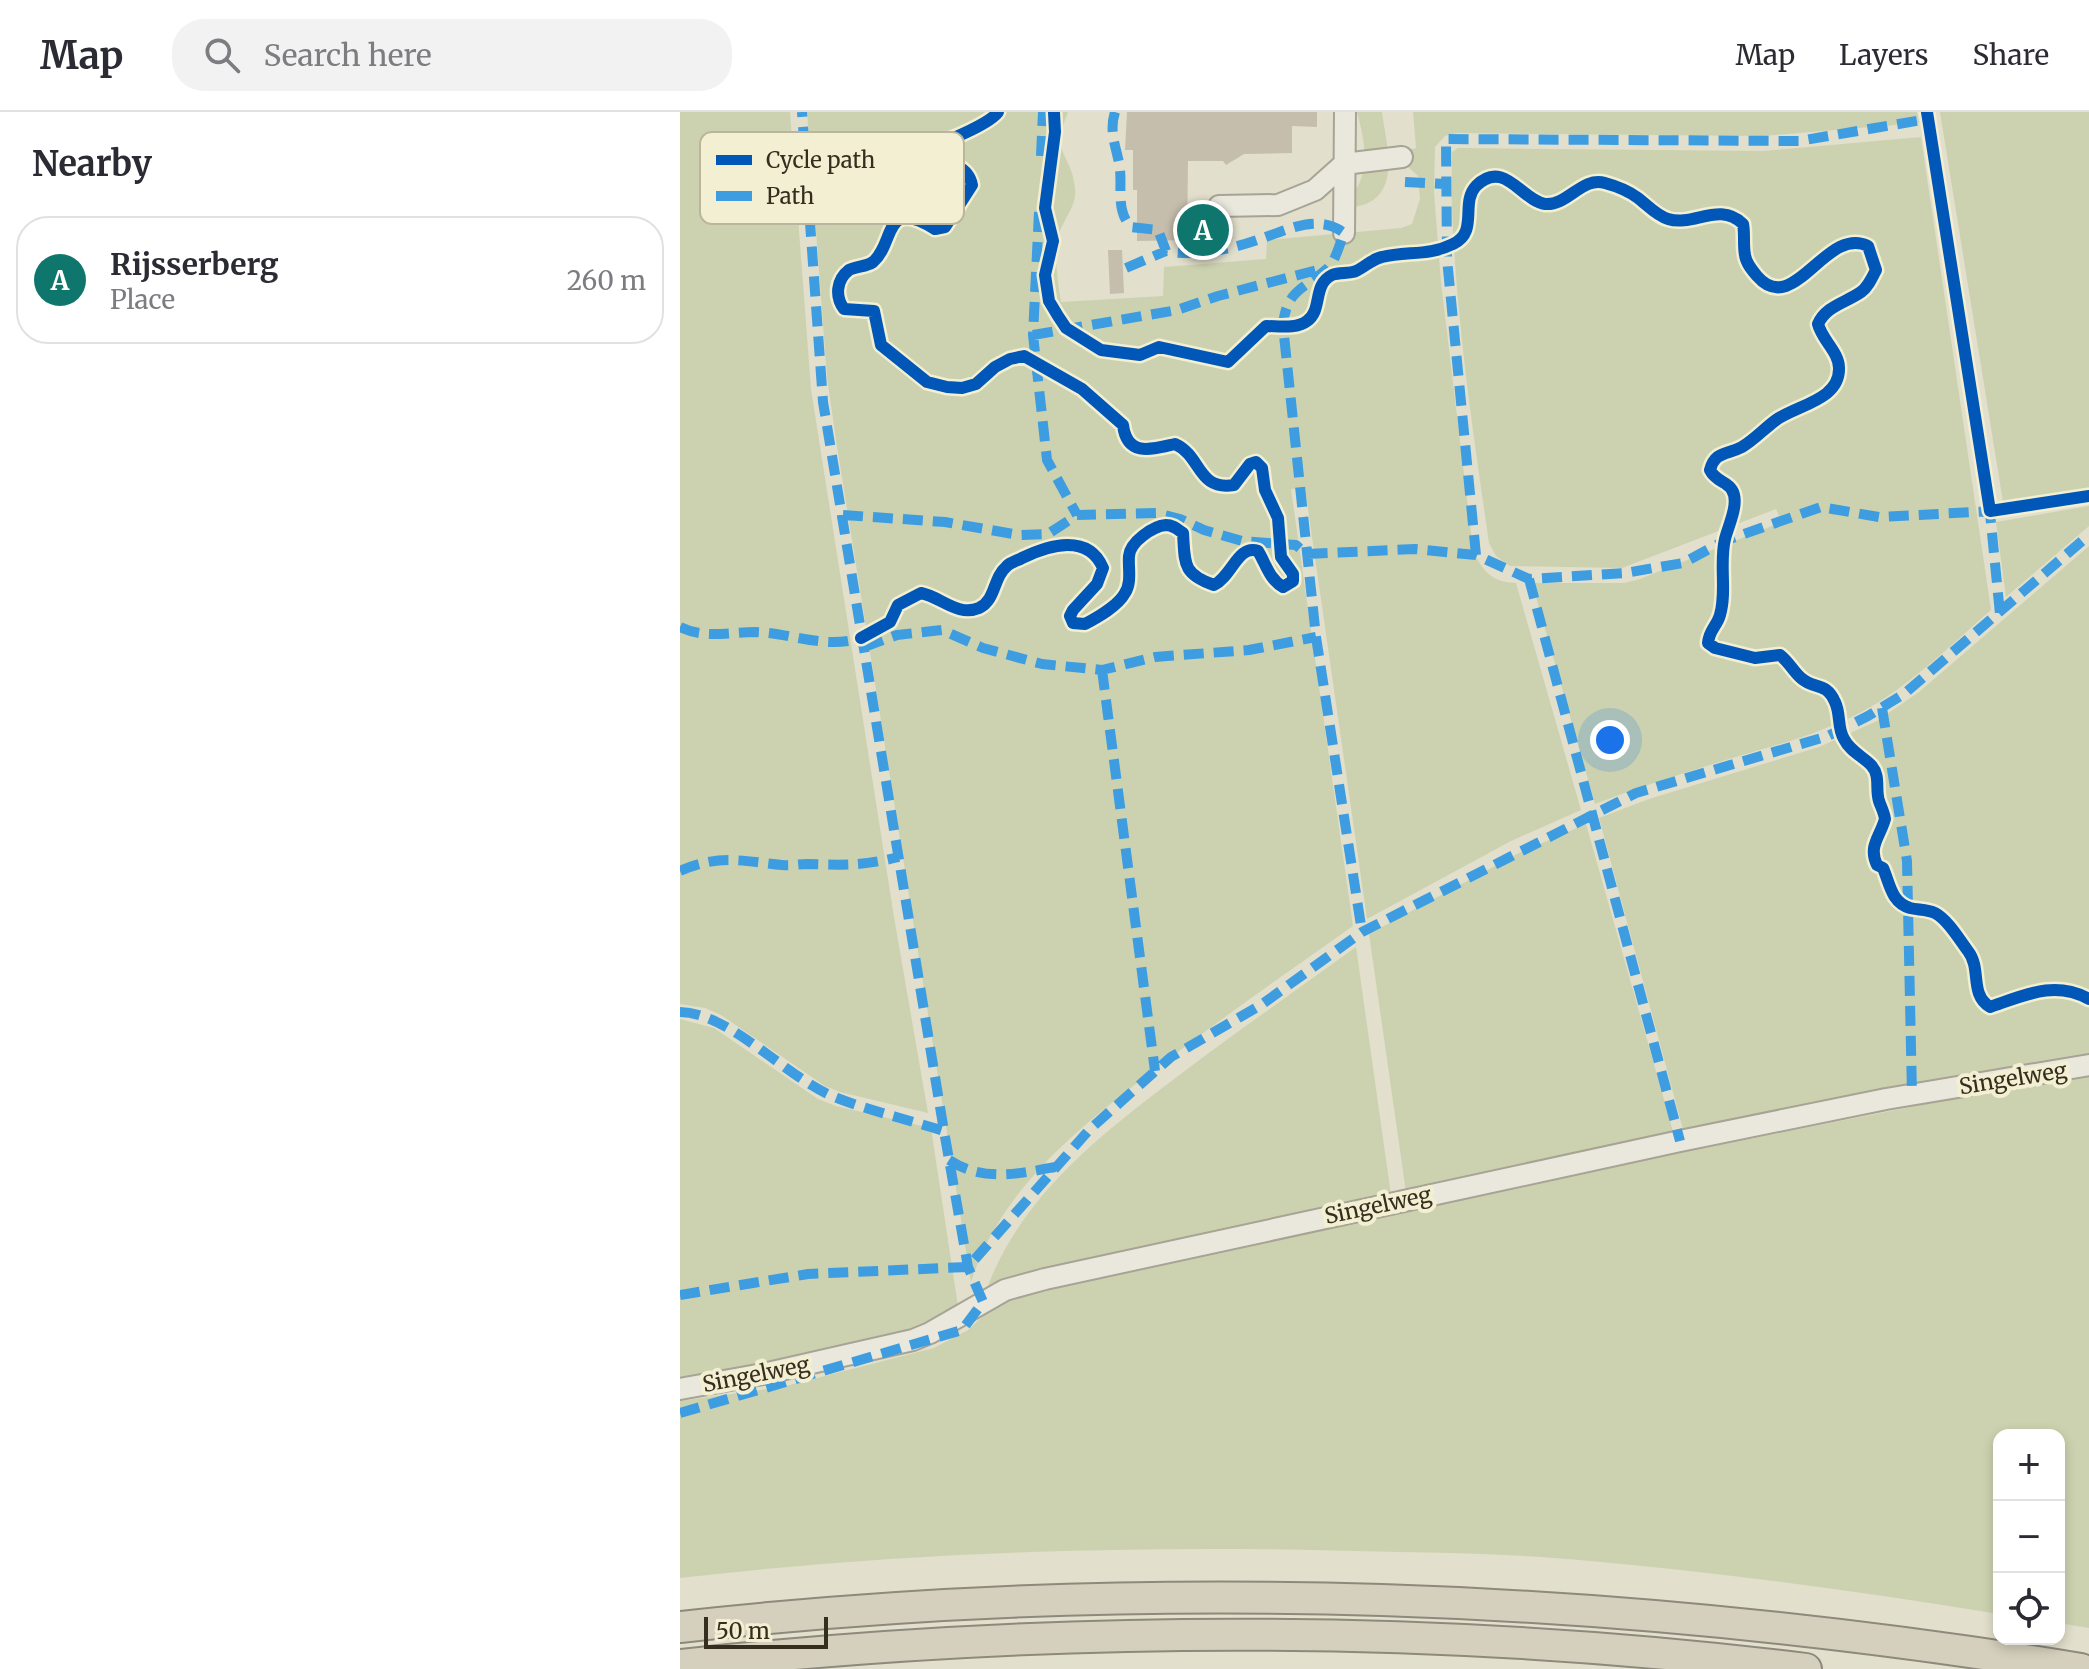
<!DOCTYPE html>
<html lang="en">
<head>
<meta charset="utf-8">
<style>
  :root { --surface:#fff; --page:#f2f2f3; --text:#2b2b33; --muted:#7c7c81; --line:#e1e1e2; --accent:#0f766e }
  body { margin:0; font-family:Merriweather,serif; background:var(--page); color:var(--text) }
  .controls { position:absolute; right:24px; bottom:24px; display:grid; overflow:hidden; border-radius:16px; box-shadow:0 4px 12px #0003 }
  .controls button { width:72px; height:72px; display:grid; place-items:center; padding:0; border:0; border-bottom:2px solid var(--line); background:var(--surface); color:var(--text); font:40px sans-serif }
  .scale { position:absolute; left:24px; bottom:20px; width:124px; box-sizing:border-box; padding-left:8px; border:4px solid #352d1e; border-top:0; font-size:22px; line-height:28px; white-space:nowrap; color:#352d1e; -webkit-text-stroke:6px #f3efd2; paint-order:stroke }
  .you { position:absolute; left:930px; top:628px; width:28px; height:28px; margin:-20px; border:6px solid #fff; border-radius:50%; background:#1a73e8; box-shadow:0 0 0 12px #1a73e833 }
  .badge { display:grid; place-items:center; width:52px; height:52px; border-radius:50%; background:var(--accent); color:#fff; font-size:26px; font-weight:700 }
  .pin { position:absolute; translate:-50% -50%; border:4px solid #fff; box-shadow:0 2px 8px #0006 }
  .list { margin:0; padding:0; list-style:none }
  h2 { display:flex; justify-content:space-between; align-items:center; height:104px; margin:0; padding:0 32px; font-size:34px }
  h2 small { font-size:26px; font-weight:400; color:var(--muted) }
  .list li { display:grid; grid-template-columns:52px 1fr auto; gap:24px; align-items:center; box-sizing:border-box; height:128px; margin:0 16px 16px; padding:0 16px; border:2px solid var(--line); border-radius:32px }
  .list b { display:block; font-size:30px; white-space:nowrap }
  .list p { margin:0; font-size:26px; white-space:nowrap; color:var(--muted) }
  .list em { font-size:26px; font-style:normal; color:var(--muted) }
  .icon { flex:none; width:44px; height:44px; fill:none; stroke:currentColor; stroke-width:2; stroke-linecap:round; stroke-linejoin:round }
  .map { position:relative; flex:none; width:1409px; height:1557px; overflow:hidden }
  header { display:flex; align-items:center; gap:48px; box-sizing:border-box; height:112px; padding:0 40px; background:var(--surface); border-bottom:2px solid var(--line) }
  header strong { font-size:38px }
  nav { display:flex; gap:44px; margin-inline-start:auto; font-size:28px }
  .search { width:560px; height:72px; background:var(--page); display:flex; align-items:center; gap:20px; box-sizing:border-box; padding:0 28px; border-radius:32px; color:var(--muted); font-size:30px }
  main { display:flex }
  aside { flex:1; background:var(--surface) }
  .map>svg:first-child { display:block }
</style>
</head>
<body>
<header>
<strong>Map</strong>
<div class="search"><svg class="icon" aria-label="search" viewBox="0 0 24 24"><circle cx="10" cy="10" r="6"/><path d="M15 15l6 6"/></svg>Search here</div>
<nav><a>Map</a><a>Layers</a><a>Share</a></nav>
</header>
<main>
<aside>
<h2>Nearby<small></small></h2>
<ul class="list">
<li><span class="badge">A</span><div><b>Rijsserberg</b><p>Place</p></div><em>260 m</em></li>
</ul>
</aside>
<div class="map">
<svg width="1409" height="1557" viewBox="0 0 1409 1557">
  <rect width="100%" height="100%" fill="#e2dfcc"/>
  <!-- green -->
  <path fill="#ccd2af" d="M0 0H110L131 277 214 805 248 1001 160 980 145 974 41 903 25 896 0 892Z
    M127 0H388C370 45 391 39 395 76 397 95 383 106 379 123 373 143 378 170 381 190L483 184 484 155 586 147 587 128 721 116 732 112 740 87 738 64 725 52 727 38 736 36 733 0H1237L1239 11 1083 24 776 21 765 24 755 35 754 80 761 170 793 438C802 459 812 470 836 471L901 698 831 729 687 807 625 376 611 377 673 814C612 857 550 900 490 946 411 1006 322 1071 291 1170L156 328 147 265Z
    M677 0H702C705 26 720 74 690 90 685 93 677 94 671 96L670 86C692 59 685 31 677 0Z
    M1260 0H1409V379L1323 390Z
    M1241 25 1311 498C1273 531 1235 569 1192 594 1148 620 1097 633 1049 647 1004 661 959 675 915 692L852 471H944L960 467 1102 410 1096 397 942 456 830 454 816 444 809 431C793 320 776 207 772 95 771 77 772 58 772 40L778 36 1083 39Z
    M1409 394V414L1326 485 1316 410Z
    M1409 434V942L1004 1021 919 706 969 687 1139 635 1197 609 1239 580Z
    M906 712 994 1023 726 1080 689 822 837 742Z
    M676 835 711 1083 307 1176C343 1081 424 1020 502 961 559 918 618 877 676 835Z
    M0 907 34 916 138 987 156 994 251 1016 279 1201 250 1217 0 1272Z
    M1409 960V1516L1379 1511V1323H1319V1502C1183 1480 1047 1461 910 1449 833 1441 755 1441 677 1439 452 1433 225 1440 0 1466V1289L102 1275 254 1236 288 1218 311 1197 329 1188 361 1179 856 1069Z"/>
  <!-- building -->
  <path fill="#c5bead" d="M447 0H637V15L612 14V41L564 42 546 53 543 49H508L507 128 457 129V78H453V38H445Z
    M428 138H442L444 181 430 182Z"/>
  <g fill="none" stroke-linecap="round" stroke-linejoin="round">
    <!-- minor casing -->
    <g stroke="#a7a395" stroke-width="24">
      <path id="minor" d="M539 94 598 93 635 78 664 52 722 45
        M664 121 665 0
        M0 1277 83 1262 233 1228 250 1221 325 1178 365 1167 1000 1029 1206 987 1409 953"/>
    </g>
    <!-- highway casing -->
    <g stroke="#8d897c" stroke-width="34">
      <path id="highway" d="M0 1515C471 1463 934 1481 1401 1557
        M0 1553C374 1513 753 1511 1126 1557"/>
    </g>
    <!-- minor -->
    <use href="#minor" stroke="#eae8dd" stroke-width="20"/>
    <!-- highway -->
    <use href="#highway" stroke="#d5d0bd" stroke-width="30"/>
    <!-- quiet -->
    <path stroke="#3e9de0" stroke-width="10" stroke-dasharray="20 10" stroke-linecap="butt" d="M435 0C428 22 438 38 440 58 442 77 436 99 451 115L478 118 486 139C515 145 552 137 580 127 607 118 638 101 664 121 660 131 656 148 648 156 625 177 606 177 603 214L636 525 682 820
      M361 44 363 0
      M725 70 765 72
      M359 100 353 223 367 348 397 403
      M446 156 486 139
      M353 223 497 198 538 184 637 158
      M1309 391 1320 502
      M163 403 265 410 339 423 368 422 397 403 476 401 500 407 524 418 562 429 616 433 626 442 735 437 796 443 849 467 945 461 1003 451 1044 429 1141 395 1199 405 1314 399
      M796 443 767 147 766 27 1119 29 1248 7
      M849 467 1000 1029
      M0 515C24 527 49 520 75 520 113 521 151 540 188 523
      M184 535 217 523 262 518 303 536 362 552 422 558 475 545 569 538 636 525
      M422 558 475 959
      M1202 596 1227 749 1232 983
      M0 759C38 742 63 749 102 753 111 754 119 752 127 752 165 753 181 754 219 745
      M0 900C51 901 107 967 157 986 191 999 229 1008 264 1019
      M269 1048C303 1070 338 1062 375 1055
      M0 1183 128 1162 288 1155 409 1018 491 945 581 893 682 820 956 681 1148 624 1188 604 1224 582 1409 423
      M0 1301 282 1218 303 1190 288 1155 264 1019 143 290 122 0"/>
    <!-- cycleway casing -->
    <g stroke="#f3efd2" stroke-width="17">
      <path id="cycleway" d="M374 0 375 20 365 96 373 129 365 163 369 189 378 204 386 216 421 238 460 243 479 235 548 250 586 214C598 214 617 217 627 209 643 198 632 173 652 163 660 160 669 162 676 159 685 155 692 147 702 145 727 139 749 144 773 132 799 120 780 91 796 74 824 46 842 89 865 92 888 94 902 64 925 71 936 74 950 80 958 86 967 93 977 104 988 107 1014 115 1039 89 1063 112 1065 122 1063 133 1065 143 1066 151 1072 158 1077 164 1114 207 1146 113 1188 134L1196 158C1192 166 1188 175 1181 180 1165 191 1146 194 1138 212 1142 228 1159 240 1159 256 1160 288 1117 293 1096 308 1085 316 1074 328 1062 335 1047 343 1035 339 1030 358 1036 370 1047 369 1052 378 1060 391 1048 414 1045 427 1039 451 1047 479 1040 503 1037 514 1029 518 1028 531L1035 536 1075 546 1100 543C1109 550 1113 559 1121 566 1134 578 1146 569 1155 590 1161 602 1157 616 1164 627 1170 639 1182 644 1191 653 1201 664 1195 676 1199 689 1201 695 1204 700 1205 707 1200 725 1188 734 1197 753L1203 756C1210 772 1211 790 1230 796 1238 798 1247 797 1255 801 1268 808 1279 827 1288 839 1302 857 1289 882 1310 895 1345 883 1375 868 1409 887
        M1247 0 1310 399 1409 384
        M181 526 210 510 218 493 241 481C261 485 278 505 299 496 316 488 313 466 326 455 330 450 337 449 342 446 369 433 408 421 423 456L417 472 393 498 390 504 393 511 405 512C418 505 438 494 445 481 452 470 448 456 449 444 450 430 473 414 486 413 493 413 497 417 503 421 505 451 502 462 534 473 552 464 558 432 578 439 586 452 589 467 603 475L613 469V462L601 445 598 406 585 378 582 356 576 350 570 352 554 373C517 379 522 344 495 332 473 337 447 346 443 313L402 277 344 244 330 247 315 255 296 272 282 276 267 275 247 270 201 233 194 199 164 197C155 185 156 168 169 158 176 154 186 155 193 150 216 130 202 85 255 117L265 115 292 73C289 57 271 45 256 60 249 67 245 82 240 91 217 97 203 96 187 77L189 52C202 42 217 34 233 30 241 28 249 31 258 30 271 29 311 10 318 0"/>
    </g>
    <!-- cycleway -->
    <use href="#cycleway" stroke="#0057b8" stroke-width="12"/>
  </g>
  <g text-anchor="middle" dominant-baseline="central" stroke-width="8" stroke-linejoin="round" paint-order="stroke">
    <!-- street labels -->
    <g font-size="22" fill="#352d1e" stroke="#f3efd2">
      <text transform="translate(1333 966) rotate(-9)">Singelweg</text>
      <text transform="translate(698 1093) rotate(-12)">Singelweg</text>
      <text transform="translate(76 1262) rotate(-11)">Singelweg</text>
    </g>
  </g>
  <!-- legend -->
  <rect x="20" y="20" width="264" height="92" rx="12" fill="#f3efd2" stroke="#bab59c" stroke-width="2"/>
  <rect x="36" y="43" width="36" height="10" fill="#0057b8"/>
  <rect x="36" y="79" width="36" height="10" fill="#3e9de0"/>
  <g font-size="22" fill="#352d1e">
    <text x="86" y="56">Cycle path</text>
    <text x="86" y="92">Path</text>
  </g>
</svg>
<div class="controls">
<button>+</button>
<button>−</button>
<button><svg class="icon" aria-label="locate" viewBox="0 0 24 24"><circle cx="12" cy="12" r="6"/><path d="M12 2v4M12 18v4M2 12h4M18 12h4"/></svg></button>
</div>
<div class="scale">50 m</div>
<div class="you"></div>
<div class="pin badge" style="left:523px;top:118px">A</div>
</div>
</main>
</body>
</html>
